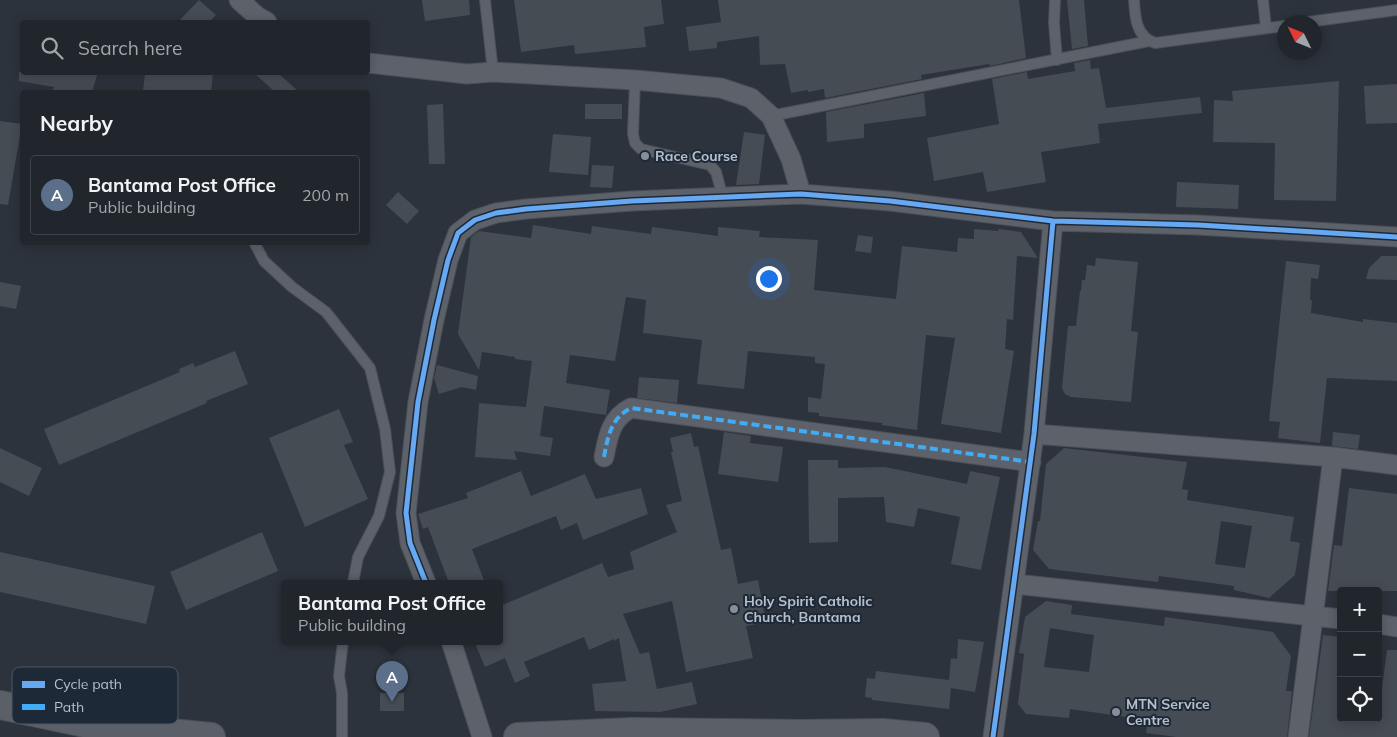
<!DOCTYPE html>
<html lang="en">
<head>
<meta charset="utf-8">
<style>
  :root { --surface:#21262d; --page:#2d3239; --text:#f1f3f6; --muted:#a2a5aa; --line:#3e4349; --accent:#868e9a }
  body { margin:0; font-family:Mulish,sans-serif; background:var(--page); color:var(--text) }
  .controls { position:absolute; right:15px; bottom:15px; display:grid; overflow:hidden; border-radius:5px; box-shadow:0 2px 12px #0003 }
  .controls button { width:45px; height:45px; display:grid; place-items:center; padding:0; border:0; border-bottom:1px solid var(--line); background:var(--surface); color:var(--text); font:25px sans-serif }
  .compass { position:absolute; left:1277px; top:15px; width:45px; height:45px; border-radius:50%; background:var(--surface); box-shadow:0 2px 12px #0003; rotate:313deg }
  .you { position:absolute; left:768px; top:278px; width:18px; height:18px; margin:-12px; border:4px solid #fff; border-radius:50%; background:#1a73e8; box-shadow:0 0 0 8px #1a73e833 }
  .badge { display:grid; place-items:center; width:32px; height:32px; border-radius:50%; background:var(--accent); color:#fff; font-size:16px; font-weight:700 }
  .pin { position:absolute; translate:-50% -41px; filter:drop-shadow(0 1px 2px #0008) }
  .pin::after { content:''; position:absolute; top:26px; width:18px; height:15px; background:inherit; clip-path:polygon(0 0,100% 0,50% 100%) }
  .popup { position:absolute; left:281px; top:580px; width:222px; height:65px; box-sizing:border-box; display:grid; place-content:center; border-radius:5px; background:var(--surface); filter:drop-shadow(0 1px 4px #0005); font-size:16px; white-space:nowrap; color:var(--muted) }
  .popup b { font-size:19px; color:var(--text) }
  .popup::after { content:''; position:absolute; left:50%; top:100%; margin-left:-10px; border:10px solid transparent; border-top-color:var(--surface) }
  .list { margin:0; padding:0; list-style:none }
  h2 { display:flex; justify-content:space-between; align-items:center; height:65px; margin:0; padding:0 20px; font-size:21px }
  h2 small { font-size:16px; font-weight:400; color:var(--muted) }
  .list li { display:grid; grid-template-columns:32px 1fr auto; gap:15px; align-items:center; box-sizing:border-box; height:80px; margin:0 10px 10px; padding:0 10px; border:1px solid var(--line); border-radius:5px }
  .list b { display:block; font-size:19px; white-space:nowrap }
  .list p { margin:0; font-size:16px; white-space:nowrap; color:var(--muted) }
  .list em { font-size:16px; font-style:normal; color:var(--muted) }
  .icon { flex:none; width:28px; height:28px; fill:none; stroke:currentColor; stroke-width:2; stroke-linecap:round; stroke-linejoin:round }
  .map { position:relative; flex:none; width:1397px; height:737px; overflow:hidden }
  .search { position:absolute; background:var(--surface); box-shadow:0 2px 12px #0003; left:20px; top:20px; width:350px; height:55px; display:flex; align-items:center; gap:12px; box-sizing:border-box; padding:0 18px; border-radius:5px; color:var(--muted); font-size:19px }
  .panel { position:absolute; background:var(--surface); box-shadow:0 2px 12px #0003; left:20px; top:90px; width:350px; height:155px; border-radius:5px }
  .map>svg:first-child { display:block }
</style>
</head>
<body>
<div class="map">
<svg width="1397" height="737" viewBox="0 0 1397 737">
  <rect width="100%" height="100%" fill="#2c333c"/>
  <!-- building -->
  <path fill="#464c54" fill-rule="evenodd" d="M199 0 216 15 209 22H178Z
    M422 0H469L470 15 425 21Z
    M514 0H661L664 24 644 27 646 47 575 54 574 45 521 52Z
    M718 0H1019L1026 58 990 66 989 64 921 75 922 79 825 98 824 89 808 92V90L791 93 785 64 760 65 759 36 717 42V48L689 51 686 27 721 22Z
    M1067 0H1084L1088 46 1072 49Z
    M1090 60 1091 69 1099 68 1106 108 1200 97 1202 113 1098 124 1100 143 1041 152 1046 182 987 192 983 172 934 181 927 138 999 124 992 79 1027 72 1028 79 1075 71 1074 63Z
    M19 72H98L92 92H52L54 87 19 81Z
    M145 72H213L211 92H143Z
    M253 72H277L299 92H275Z
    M1339 81 1336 201 1274 200 1275 143 1213 142 1214 100 1233 101 1232 91Z
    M1397 84V123L1366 124 1364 86Z
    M924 93 926 116 864 124V138L827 142 826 112Z
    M443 104 445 164H429L427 105Z
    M585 104H622V119H585Z
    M0 121 22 124 8 205 0 204Z
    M744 132 765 135 759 184 736 185Z
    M553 134 591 137 588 175 549 172Z
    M592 165 614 166 612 188 590 187Z
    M1177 182 1239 185 1238 209 1176 207Z
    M398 192 419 211 407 224 386 205Z
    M533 225 591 234 592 226 651 234 652 227 718 236V227L760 231 759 237 818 240 814 290 896 299 902 246 957 252 958 238 974 239V229L998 231 999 229 1021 232 1038 258 1017 256 1013 320 1007 319 1005 349 1014 351 1001 433 941 424 955 338 926 335 917 430 882 425V423L819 416V413L808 412V397L821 399 825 364 815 363V357L748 351 744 389 697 384 702 340 643 333 646 300 626 297 615 361 570 355 566 383 610 390 606 415 544 406 540 436 553 438 550 456 514 451 517 460 475 457 479 403 526 407 532 361 515 359V357L482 352 479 370 458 334 471 237 479 231 531 238Z
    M858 235 873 237 871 253 855 251Z
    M1381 256H1397V280L1366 279 1369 268Z
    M1096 258 1138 262 1131 331 1138 332 1131 402 1071 397 1065 394 1062 388 1068 326H1076L1080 291H1081L1082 280H1085L1087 265 1095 266Z
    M1286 261 1320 265 1318 279 1311 278 1310 300H1312L1311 313 1363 322V319L1397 323V381L1327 378 1320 443 1278 438 1280 422 1269 421Z
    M0 282 21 286 16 309 0 306Z
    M235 351 248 384 206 401 207 403 59 465 44 429 180 372 179 369 193 363 195 367Z
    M437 365 478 376 476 390 462 387 439 394 434 378Z
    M639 377 679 380 677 403 637 398Z
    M339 409 353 442 344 445 368 499 305 527 269 438Z
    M724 432 751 436 750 443 783 447 778 482 718 474Z
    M1333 432 1360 435 1358 449 1332 446Z
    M691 433 694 447 698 446 721 550 731 548 738 584 758 580 766 622 746 626 753 658 686 672 672 601 623 614 640 654 649 652 657 689 692 682 697 704 660 712 595 711 592 684 626 681 619 638 614 641V639L589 650 584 637 524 662 530 676 515 683 505 658 485 667 474 641H500V606L602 563 608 577 634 569 630 552 677 532 666 505 682 501 671 452H673L670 438Z
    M0 448 42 468 29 496 0 482Z
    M1064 448 1187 462 1182 489 1188 490 1187 500 1294 517 1290 541 1300 543 1295 575 1269 598 1234 590V586L1159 576 1158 582 1049 569 1033 550 1038 521H1040L1046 464ZM1221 521 1252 526 1245 568 1215 564Z
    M808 460H838V468L885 467 967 484 970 471 1000 477 981 570 951 564 960 517 918 508 914 527 886 522 884 497 838 498V542L809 543Z
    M521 471 531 496 585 474 596 499 641 488 648 514 583 540 577 523 561 530 556 516 472 549 485 583H449L428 527 423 529 418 514 468 498 466 493Z
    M1349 488 1397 494V591H1328L1334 545 1342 546Z
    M262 532 278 571 186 610 170 572Z
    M0 552 155 586 146 624 0 592Z
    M1046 601 1072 605 1071 614 1164 626 1165 617 1273 632 1291 656 1286 691H1292L1287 737H1176L1146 733 1148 720 1070 709 1069 718 1026 714 1018 704 1024 654 1019 653 1025 617ZM1050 628 1094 635 1089 672 1044 667Z
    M1323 635 1341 637V718H1378L1387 650H1397V737H1309Z
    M958 639 984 642 975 692 951 688 949 709 872 700V698L865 697 867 678 875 679 876 671 949 680 951 658 957 659Z
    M380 693H404V711H380Z"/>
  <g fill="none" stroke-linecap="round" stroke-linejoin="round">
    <!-- lane casing -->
    <g stroke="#4b4f56" stroke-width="12">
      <path id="lane" d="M485 0 493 72
        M1055 0 1054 23 1057 60
        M1134 0C1135 17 1136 37 1155 43L1284 26
        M1263 0 1266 28
        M1308 22 1397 10
        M635 80 633 134 635 143 641 149 710 165 716 172 723 198
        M771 116 1149 41
        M254 242 264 261 292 287 326 312 370 368 385 429 390 472 379 516 358 557 353 583
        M342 737V693L339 676 343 641"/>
    </g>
    <!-- street casing -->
    <g stroke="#4b4f56" stroke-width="21">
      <path id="street" d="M239 0 258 17 267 22
        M368 63 467 74 493 72 635 80 721 88 751 98 771 116 791 159 801 194
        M1034 434 1333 457 1397 465
        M604 457C608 436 611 418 631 408L1031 462
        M426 583 410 543 406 513 418 402 434 320 448 260 458 233 475 220 496 213 526 209 632 201 801 194 890 201 1053 221 1198 225 1397 237
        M1015 584 1341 619
        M1378 624 1397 627
        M451 641 482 737
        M993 737 1034 434 1053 221
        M1298 737 1333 457"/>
    </g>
    <!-- secondary casing -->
    <g stroke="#4b4f56" stroke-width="30">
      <path id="secondary" d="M0 705 99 726 211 737
        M518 737 632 732 801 734 883 733 925 737"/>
    </g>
    <!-- lane -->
    <use href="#lane" stroke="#5c616a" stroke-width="10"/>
    <!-- street -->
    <use href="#street" stroke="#5c616a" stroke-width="19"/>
    <!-- secondary -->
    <use href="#secondary" stroke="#5b6068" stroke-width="28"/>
    <!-- quiet -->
    <path stroke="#42abf6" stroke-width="4" stroke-dasharray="8 4" stroke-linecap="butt" d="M604 457C608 436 611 418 631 408L1031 462"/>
    <!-- cycleway casing -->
    <g stroke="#1e2938" stroke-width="8">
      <path id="cycleway" d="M426 583 410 543 406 513 418 402 434 320 448 260 458 233 475 220 496 213 526 209 632 201 801 194 890 201 1053 221 1198 225 1397 237
        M993 737 1034 434 1053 221"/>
    </g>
    <!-- cycleway -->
    <use href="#cycleway" stroke="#66a8f1" stroke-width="5"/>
  </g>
  <!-- markers -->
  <g fill="#868e9a" stroke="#1e2938" stroke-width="2">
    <circle cx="645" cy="156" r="5"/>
    <circle cx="734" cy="609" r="5"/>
    <circle cx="1116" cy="712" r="5"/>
  </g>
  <g text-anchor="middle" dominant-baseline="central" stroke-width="4" stroke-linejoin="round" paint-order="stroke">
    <!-- poi labels -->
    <g font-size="14" font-weight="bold" fill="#b7bfcc" stroke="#1e2938" text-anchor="start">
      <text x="655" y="156">Race Course</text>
      <text x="744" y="601">Holy Spirit Catholic<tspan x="744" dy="16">Church, Bantama</tspan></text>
      <text x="1126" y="704">MTN Service<tspan x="1126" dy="16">Centre</tspan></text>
    </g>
  </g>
  <!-- legend -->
  <rect x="12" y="667" width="166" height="57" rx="8" fill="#1e2938" stroke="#4c5664" stroke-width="1"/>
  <rect x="22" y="681" width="23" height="7" fill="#66a8f1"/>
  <rect x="22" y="704" width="23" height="6" fill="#42abf6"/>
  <g font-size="14" fill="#b7bfcc">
    <text x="54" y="689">Cycle path</text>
    <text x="54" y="712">Path</text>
  </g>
</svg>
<div class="controls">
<button>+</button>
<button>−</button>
<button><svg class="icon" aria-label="locate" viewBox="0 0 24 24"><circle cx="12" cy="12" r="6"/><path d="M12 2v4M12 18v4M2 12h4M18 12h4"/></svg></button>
</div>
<svg class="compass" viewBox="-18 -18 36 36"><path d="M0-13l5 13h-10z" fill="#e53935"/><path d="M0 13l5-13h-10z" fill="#a2a5aa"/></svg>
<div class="you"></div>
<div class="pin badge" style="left:392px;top:702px;background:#5c6f8a">A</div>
<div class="popup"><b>Bantama Post Office</b>Public building</div>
<div class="search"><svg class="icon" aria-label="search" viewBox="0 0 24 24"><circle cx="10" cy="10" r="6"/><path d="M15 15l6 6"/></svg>Search here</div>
<section class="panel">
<h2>Nearby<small></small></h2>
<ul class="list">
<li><span class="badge" style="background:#5c6f8a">A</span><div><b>Bantama Post Office</b><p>Public building</p></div><em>200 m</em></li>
</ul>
</section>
</div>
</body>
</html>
